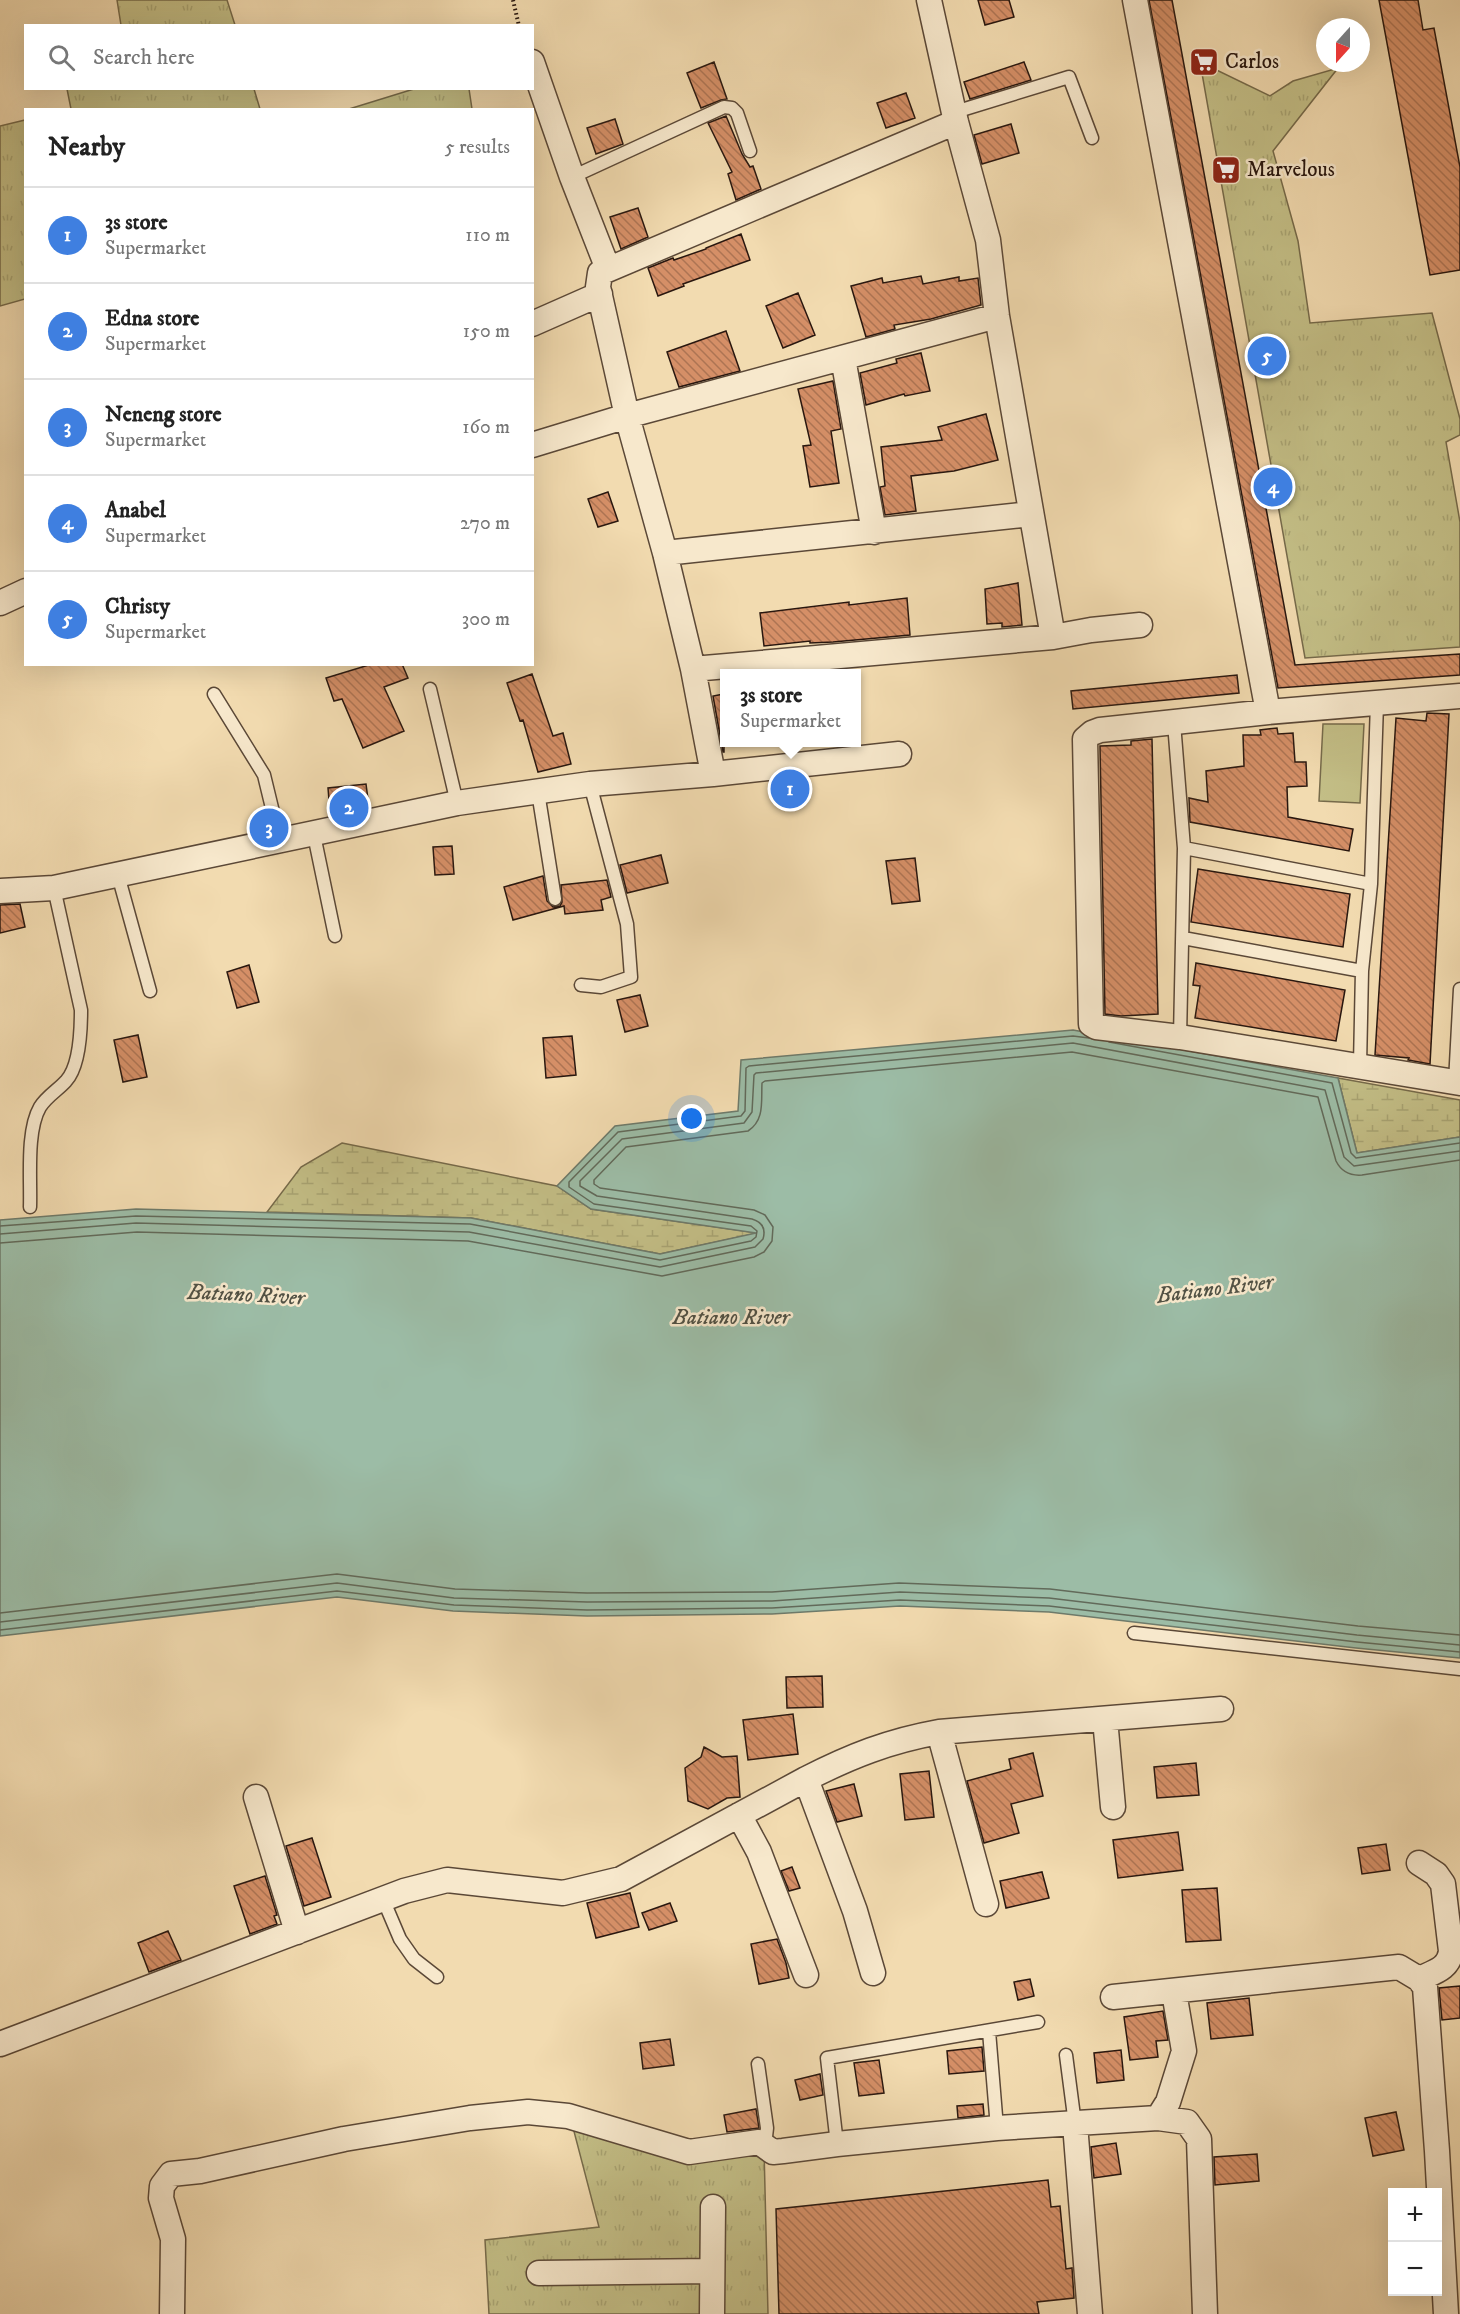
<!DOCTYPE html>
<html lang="en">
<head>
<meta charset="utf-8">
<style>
  :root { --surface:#fff; --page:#f2f2f2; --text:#222; --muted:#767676; --line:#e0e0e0; --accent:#0b8043 }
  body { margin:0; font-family:"IM FELL DW Pica",serif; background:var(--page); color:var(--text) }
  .controls { position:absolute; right:18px; bottom:18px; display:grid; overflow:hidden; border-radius:0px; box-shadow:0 6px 24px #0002 }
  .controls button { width:54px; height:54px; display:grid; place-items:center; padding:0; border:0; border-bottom:2px solid var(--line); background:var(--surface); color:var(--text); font:30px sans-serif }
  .compass { position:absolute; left:1316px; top:18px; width:54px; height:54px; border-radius:50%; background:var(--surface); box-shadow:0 6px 24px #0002; rotate:201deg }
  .you { position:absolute; left:692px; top:1119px; width:21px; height:21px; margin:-15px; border:4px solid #fff; border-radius:50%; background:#1a73e8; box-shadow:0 0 0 9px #1a73e833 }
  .badge { display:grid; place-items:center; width:39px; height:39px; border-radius:50%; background:var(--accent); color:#fff; font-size:20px; font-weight:700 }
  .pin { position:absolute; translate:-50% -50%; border:3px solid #fff; box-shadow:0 2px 6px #0006 }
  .popup { position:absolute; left:720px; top:669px; width:141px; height:78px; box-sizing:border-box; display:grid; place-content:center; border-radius:0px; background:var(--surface); filter:drop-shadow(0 2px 4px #0005); font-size:20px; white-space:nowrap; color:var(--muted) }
  .popup b { font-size:22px; color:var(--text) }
  .popup::after { content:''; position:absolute; left:50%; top:100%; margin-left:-12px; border:12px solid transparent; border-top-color:var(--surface) }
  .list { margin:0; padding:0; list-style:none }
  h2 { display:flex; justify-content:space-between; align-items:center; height:78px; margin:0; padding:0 24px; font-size:26px }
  h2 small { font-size:20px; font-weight:400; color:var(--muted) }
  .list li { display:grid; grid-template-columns:39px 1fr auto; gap:18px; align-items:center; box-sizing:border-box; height:96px; padding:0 24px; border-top:2px solid var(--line) }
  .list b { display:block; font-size:22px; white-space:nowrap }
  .list p { margin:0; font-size:20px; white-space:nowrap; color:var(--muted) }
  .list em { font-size:20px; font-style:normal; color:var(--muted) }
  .icon { flex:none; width:33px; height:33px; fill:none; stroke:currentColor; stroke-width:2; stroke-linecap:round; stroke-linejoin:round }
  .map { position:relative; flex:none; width:1460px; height:2314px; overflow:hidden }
  .search { position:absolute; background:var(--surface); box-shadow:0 6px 24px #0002; left:24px; top:24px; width:510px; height:66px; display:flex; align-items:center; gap:15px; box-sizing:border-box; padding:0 21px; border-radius:0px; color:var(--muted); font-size:22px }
  .panel { position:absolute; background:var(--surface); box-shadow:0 6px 24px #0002; left:24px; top:108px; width:510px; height:558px; border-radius:0px }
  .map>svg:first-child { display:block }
</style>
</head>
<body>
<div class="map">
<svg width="1460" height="2314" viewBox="0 0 1460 2314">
  <defs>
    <pattern id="grass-tufts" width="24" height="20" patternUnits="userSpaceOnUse" patternTransform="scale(1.5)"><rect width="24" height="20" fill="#c3be86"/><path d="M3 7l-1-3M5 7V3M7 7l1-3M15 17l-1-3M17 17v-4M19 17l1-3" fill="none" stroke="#a8a372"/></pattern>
    <pattern id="wetland-marsh" width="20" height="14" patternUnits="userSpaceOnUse" patternTransform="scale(1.5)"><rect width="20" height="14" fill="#c3be86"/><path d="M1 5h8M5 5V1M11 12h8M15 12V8" fill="none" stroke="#a8a372"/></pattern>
    <pattern id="building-back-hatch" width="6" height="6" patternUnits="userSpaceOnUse" patternTransform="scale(1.5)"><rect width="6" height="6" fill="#d58f67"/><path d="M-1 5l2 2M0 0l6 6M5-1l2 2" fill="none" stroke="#ad7453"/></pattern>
  </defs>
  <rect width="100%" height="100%" fill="#f2dbb0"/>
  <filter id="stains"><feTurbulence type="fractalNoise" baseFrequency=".00333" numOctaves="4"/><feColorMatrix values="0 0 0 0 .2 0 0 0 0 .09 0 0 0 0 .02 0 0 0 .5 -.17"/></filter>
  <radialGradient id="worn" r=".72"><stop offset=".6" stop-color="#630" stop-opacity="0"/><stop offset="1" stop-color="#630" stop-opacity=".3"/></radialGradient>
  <!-- grass -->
  <path fill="url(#grass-tufts)" stroke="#766a4a" stroke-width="1.5" d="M117 0H227L235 25H121Z
    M1200 62 1270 96 1293 81 1338 68 1273 151 1298 241 1310 323 1432 313 1460 419V435L1446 442 1460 522V647L1305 658Z
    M417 88 469 89 472 109H349Z
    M67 89H254L260 109H71Z
    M25 120V299L0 306V126Z
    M571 2120 685 2157 764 2148 768 2314H489L485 2240 599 2227Z"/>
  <!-- wetland -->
  <path fill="url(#wetland-marsh)" stroke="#766a4a" stroke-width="1.5" d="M1338 1078 1460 1100V1137L1357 1153Z
    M342 1143 557 1186 591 1209 758 1233 660 1254 471 1218 267 1212 301 1167Z"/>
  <!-- garden -->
  <path fill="#c3be86" stroke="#766a4a" stroke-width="1.5" d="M1323 724H1364L1360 803 1319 801Z"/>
  <!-- water -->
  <path fill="#9cbca6" stroke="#6e7a6a" stroke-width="1.5" d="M1073 1030 1338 1078 1357 1153 1460 1137V1658L1356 1648 1049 1612 900 1606 772 1614 587 1616 453 1611 337 1597 0 1636V1220L136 1209 471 1218 660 1254 756 1233 591 1209 557 1186 615 1126 738 1111 741 1060Z"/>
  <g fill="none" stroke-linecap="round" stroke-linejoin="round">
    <!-- shore -->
    <path stroke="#626a5a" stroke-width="1.5" d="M1109 1042 1332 1083 1351 1153 1356 1158 1460 1143
      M0 1226 136 1216 470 1224 660 1260 751 1241 756 1237 757 1231 751 1226 594 1204 569 1187V1182L618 1132 741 1116 745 1111 746 1068 749 1066 1073 1036 1089 1038
      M0 1234 136 1223 469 1232 660 1267 755 1247 763 1239C766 1229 762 1222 752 1219L597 1196 580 1186V1181L622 1139 744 1123 752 1112 754 1075 756 1073 1073 1043 1325 1090 1344 1157 1354 1166 1460 1151
      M0 1243 137 1232 468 1241 662 1276 754 1257 764 1252 772 1241 773 1227 765 1215 754 1210 600 1188 594 1184V1180L626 1147 748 1131C765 1120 761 1101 762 1083L765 1081 1072 1052 1318 1097 1336 1161C1341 1171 1350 1176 1362 1175L1460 1160
      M0 1613 337 1574 455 1589 587 1593 772 1592 899 1583 1050 1589 1358 1626 1460 1635
      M0 1622 337 1583 454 1598 587 1602 772 1601 900 1592 1049 1598 1357 1635 1460 1645
      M0 1630 337 1591 454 1605 587 1610 772 1608 900 1600 1049 1606 1357 1642 1460 1652"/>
  </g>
  <!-- building -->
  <path fill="url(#building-back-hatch)" stroke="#29170f" stroke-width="1.5" d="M978 0H1009L1014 17 985 25Z
    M1149 0H1172L1295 665 1460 654V675L1278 688Z
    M1379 0H1418L1423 30 1434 28 1460 167V270L1430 275Z
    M714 62 727 99 721 100 701 108 687 73Z
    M1024 62 1031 80 970 99 964 82Z
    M906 93 915 118 886 128 877 103Z
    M726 116 742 154 750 167 753 166 761 189 736 200 728 174 732 172 708 123Z
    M615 119 623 144 596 154 587 128Z
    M1011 124 1019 153 982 164 974 135Z
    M638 208 648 237 621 249 610 217Z
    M741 234 750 260 683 284 684 286 658 296 648 268 673 258 674 260 706 249V248Z
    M921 276 923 284 959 277V281L978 278 981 305 931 319 894 325 895 329 866 337 851 286 882 278 883 283Z
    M798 293 815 335 783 348 766 306Z
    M726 331 740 371 679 387 667 352Z
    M921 353 930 391 905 396 904 394 866 405 860 373 897 363 896 359Z
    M833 381 841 429 831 431 839 483 810 487 803 446 811 445 798 389Z
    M986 414 998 460 954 471 911 476 916 511 885 515 880 487 885 486 881 447 942 440 938 427Z
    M608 492 618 521 598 527 588 499Z
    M1018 583 1022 625 1002 627V623L987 624 985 589Z
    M907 598 910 635 833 642 810 643V641L764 646 760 613 849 602V605Z
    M372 664H402L408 678 384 687 404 731 363 748 342 699 334 701 326 678Z
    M532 674 553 736 563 733 571 764 538 772 523 720 520 721 507 683Z
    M1237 675 1239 693 1073 709 1071 691Z
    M724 694V752H723L713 696Z
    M1427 713 1449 714 1430 1064 1408 1060 1409 1058 1375 1055 1396 718 1426 721Z
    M1277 728 1278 734 1293 733 1295 762H1306L1307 786 1287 787 1288 817 1353 829 1349 851 1190 822 1189 798 1208 802 1206 771 1244 766 1243 735H1261L1260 730Z
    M1152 739 1158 1014 1121 1016 1105 1014 1100 746 1131 745V741Z
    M366 784 369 807 330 812 328 788Z
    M452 846 454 874 435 875 433 847Z
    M661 855 668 883 627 893 620 865Z
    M915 858 920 901 892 904 886 861Z
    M1198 869 1350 894 1343 947 1191 922Z
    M543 876 547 901 553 907 560 906 562 902 561 885 607 880 611 897 601 900 603 910 565 914 564 906 513 920 504 887Z
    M20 904 25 927 0 933V905Z
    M1196 963 1345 990 1336 1041 1195 1018 1200 986 1193 985Z
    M249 965 259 1002 237 1008 227 972Z
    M640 995 648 1026 625 1032 617 1000Z
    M138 1035 147 1077 123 1082 114 1040Z
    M572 1036 576 1075 546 1078 543 1038Z
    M822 1676 823 1707 787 1708 786 1677Z
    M793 1714 798 1754 748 1760 743 1720Z
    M704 1747 722 1757 737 1756 740 1797 727 1798 708 1809 688 1801 685 1768 701 1757Z
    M1033 1753 1043 1796 1011 1804 1019 1833 984 1843 967 1781 1011 1769 1009 1759Z
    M1196 1763 1199 1795 1157 1798 1154 1767Z
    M929 1771 934 1817 905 1820 900 1774Z
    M854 1784 862 1816 837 1822 826 1791Z
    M1178 1832 1183 1870 1118 1878 1113 1840Z
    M312 1838 331 1897 304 1906 286 1846Z
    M1386 1844 1390 1870 1362 1874 1358 1848Z
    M792 1867 800 1888 789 1891 781 1871Z
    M1042 1872 1049 1898 1006 1908 1000 1881Z
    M265 1876 277 1915 274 1916 277 1924 250 1934 234 1886Z
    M1217 1888 1221 1940 1186 1942 1182 1890Z
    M630 1893 639 1927 596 1938 587 1903Z
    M670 1903 677 1921 649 1930 642 1913Z
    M168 1931 181 1960 149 1972 138 1943Z
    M777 1939 786 1963 789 1978 759 1984 751 1944Z
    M1030 1979 1034 1996 1018 2000 1014 1982Z
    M1460 1986V2018L1442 2020 1439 1988Z
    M1249 1998 1253 2035 1211 2039 1207 2003Z
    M1163 2011 1168 2040 1156 2041 1158 2057 1130 2060 1124 2017Z
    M670 2039 674 2065 643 2069 640 2043Z
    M982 2047 984 2071 949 2074 947 2051Z
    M1121 2050 1124 2080 1097 2083 1094 2053Z
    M879 2060 884 2093 859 2096 854 2063Z
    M820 2074 823 2095 800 2100 795 2080Z
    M983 2104 984 2115 958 2118 957 2106Z
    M756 2109 759 2128 727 2132 724 2115Z
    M1396 2112 1404 2150 1373 2156 1365 2118Z
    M1116 2143 1121 2174 1094 2178 1091 2147Z
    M1257 2154 1259 2181 1215 2185 1214 2157Z
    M1048 2180 1051 2207 1060 2206 1066 2269 1072 2268 1074 2298 1037 2302 1039 2314H779L776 2209Z"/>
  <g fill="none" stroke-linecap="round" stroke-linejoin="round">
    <!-- service casing -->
    <g stroke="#5b4837" stroke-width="15">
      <path id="service" d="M955 112 1069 77 1092 138
        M572 177 724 107 732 108 737 113 750 151
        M430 689 457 803
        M214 694 264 775 280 841
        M1174 723 1184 848 1180 1037
        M538 792 555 899
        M314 835 335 936
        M1184 848 1371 884
        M118 875 150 991
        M1183 938 1362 971
        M581 985 601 987 631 977 627 924 590 784
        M1360 1065 1362 971 1371 884 1377 703
        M1455 1082 1460 989
        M30 1207C31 1179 26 1131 40 1107 47 1096 58 1090 66 1081 80 1066 81 1029 81 1010L54 888
        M1134 1633 1460 1669
        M383 1899 400 1939 414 1959 437 1977
        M989 2031 997 2128
        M1066 2055 1075 2124
        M758 2064 767 2128 765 2145
        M837 2144 827 2058 1038 2022"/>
    </g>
    <!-- minor casing -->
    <g stroke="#5b4837" stroke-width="27">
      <path id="minor" d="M929 0 956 122 988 240 997 316 1053 637
        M1135 0 1268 712
        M532 62 572 177 608 269
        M532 324 600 294
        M843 358 874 532
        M532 445 627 416 997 316
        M665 553 1031 514
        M0 603 26 591
        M693 669 1053 637 1091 630 1140 625
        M1460 696 1268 712 1100 730 1092 733 1085 739 1091 1024 1096 1027 1180 1037 1460 1083
        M713 774 693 669 665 553 627 416 598 287 600 273 956 122
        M0 891 54 888 457 803 590 784 713 774 899 754
        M1105 1719 1113 1807
        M939 1732 986 1904
        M806 1779C851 1756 889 1741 939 1732L1221 1709
        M256 1797 297 1932
        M739 1815 759 1852 806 1975
        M1419 1979C1434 1972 1449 1969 1451 1951L1443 1884 1436 1874 1419 1863
        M1113 1997 1399 1967 1419 1979 1425 1987 1437 2151 1446 2314
        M0 2044 404 1891 447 1880 563 1893 621 1879 806 1779 855 1911 873 1973
        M1158 2118 1187 2122 1199 2139 1205 2314
        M1075 2124 1090 2314
        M539 2273 712 2271
        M172 2314 173 2239 161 2198 162 2186 171 2174 200 2171 344 2139 470 2118 528 2112 568 2116 689 2152 759 2142 773 2152 783 2151 837 2144 997 2128 1158 2118 1168 2102 1184 2051 1174 1992
        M712 2314 713 2207"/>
    </g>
    <!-- path -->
    <path stroke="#29170f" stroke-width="4" stroke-dasharray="1.5 3" stroke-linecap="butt" d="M513 0 519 26"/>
    <!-- service -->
    <use href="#service" stroke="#f7e8cc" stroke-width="12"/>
    <!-- minor -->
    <use href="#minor" stroke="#f7e8cc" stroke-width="24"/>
  </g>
  <!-- icons -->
  <defs>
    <g id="supermarket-square" transform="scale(1.5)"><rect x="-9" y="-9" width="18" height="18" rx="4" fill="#8f2418" stroke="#f7e8cc"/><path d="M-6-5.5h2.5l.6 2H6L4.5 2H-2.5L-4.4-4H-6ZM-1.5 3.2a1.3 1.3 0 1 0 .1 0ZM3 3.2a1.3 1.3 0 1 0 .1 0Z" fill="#fff"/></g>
  </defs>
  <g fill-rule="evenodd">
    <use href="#supermarket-square" x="1204" y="62"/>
    <use href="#supermarket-square" x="1226" y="170"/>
  </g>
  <g text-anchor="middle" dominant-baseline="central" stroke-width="5" stroke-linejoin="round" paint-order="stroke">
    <!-- poi labels -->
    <g font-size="21" fill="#29170f" stroke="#f7e8cc" text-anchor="start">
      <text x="1225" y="62">Carlos</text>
      <text x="1247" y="170">Marvelous</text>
    </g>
    <!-- water labels -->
    <g font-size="22" font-style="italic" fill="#515144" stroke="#f7e8cc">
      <text transform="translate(1215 1289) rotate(-7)">Batiano River</text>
      <text transform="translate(246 1295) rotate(3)">Batiano River</text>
      <text x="731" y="1317">Batiano River</text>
    </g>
  </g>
  <rect width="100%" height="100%" filter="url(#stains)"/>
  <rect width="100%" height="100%" fill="url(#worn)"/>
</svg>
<div class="controls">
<button>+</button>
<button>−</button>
</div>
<svg class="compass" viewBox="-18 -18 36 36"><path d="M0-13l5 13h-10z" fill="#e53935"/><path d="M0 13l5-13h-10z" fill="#767676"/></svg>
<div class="you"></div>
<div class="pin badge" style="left:790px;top:789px;background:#3f7fe0">1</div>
<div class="popup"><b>3s store</b>Supermarket</div>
<div class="pin badge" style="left:349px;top:808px;background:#3f7fe0">2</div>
<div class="pin badge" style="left:269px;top:828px;background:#3f7fe0">3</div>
<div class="pin badge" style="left:1273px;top:487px;background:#3f7fe0">4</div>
<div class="pin badge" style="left:1267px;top:356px;background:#3f7fe0">5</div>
<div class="search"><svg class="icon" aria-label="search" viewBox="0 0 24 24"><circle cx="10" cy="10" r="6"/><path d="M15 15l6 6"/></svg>Search here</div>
<section class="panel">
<h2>Nearby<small>5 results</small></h2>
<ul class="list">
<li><span class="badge" style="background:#3f7fe0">1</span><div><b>3s store</b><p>Supermarket</p></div><em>110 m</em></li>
<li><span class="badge" style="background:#3f7fe0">2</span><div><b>Edna store</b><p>Supermarket</p></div><em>150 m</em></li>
<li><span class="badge" style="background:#3f7fe0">3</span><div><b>Neneng store</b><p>Supermarket</p></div><em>160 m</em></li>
<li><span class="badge" style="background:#3f7fe0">4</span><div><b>Anabel</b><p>Supermarket</p></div><em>270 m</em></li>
<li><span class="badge" style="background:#3f7fe0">5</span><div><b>Christy</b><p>Supermarket</p></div><em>300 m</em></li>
</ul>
</section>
</div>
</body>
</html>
